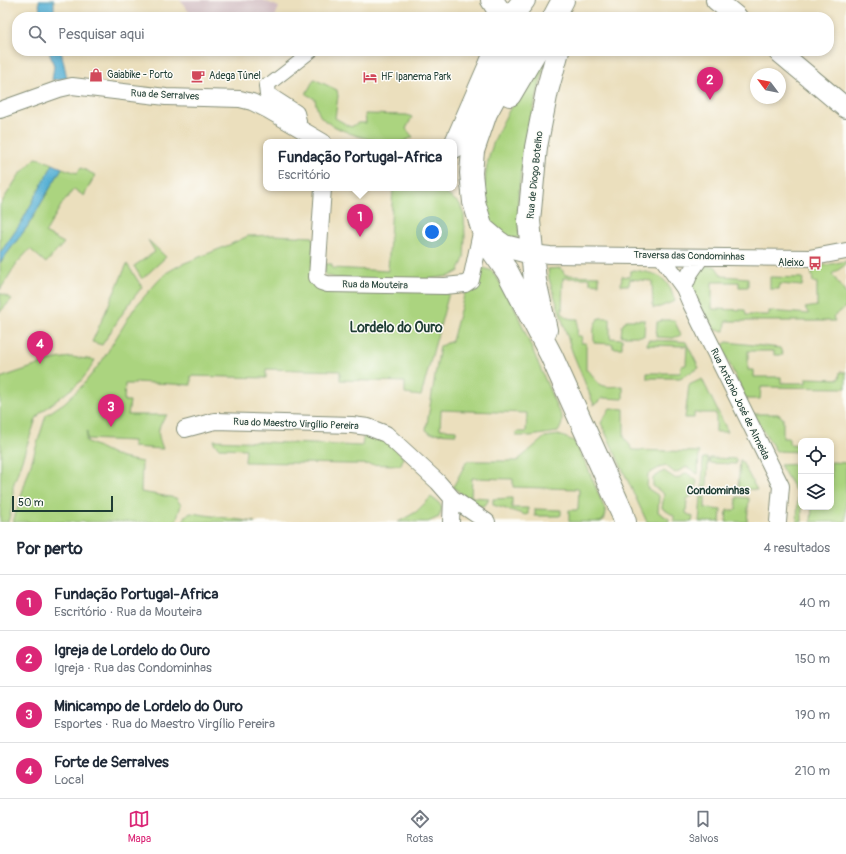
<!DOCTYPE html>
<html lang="pt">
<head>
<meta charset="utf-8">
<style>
  :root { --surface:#fff; --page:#f6f6f7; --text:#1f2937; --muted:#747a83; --line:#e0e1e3; --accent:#db2777 }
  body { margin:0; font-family:Pangolin,sans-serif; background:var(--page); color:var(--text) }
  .controls { position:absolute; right:12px; bottom:12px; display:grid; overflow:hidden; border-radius:8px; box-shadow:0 2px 6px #0003 }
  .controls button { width:36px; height:36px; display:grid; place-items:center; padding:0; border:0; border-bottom:1px solid var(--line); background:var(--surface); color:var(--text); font:20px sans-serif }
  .compass { position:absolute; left:750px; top:68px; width:36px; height:36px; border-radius:50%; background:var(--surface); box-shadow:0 2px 6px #0003; rotate:302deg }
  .scale { position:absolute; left:12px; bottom:10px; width:101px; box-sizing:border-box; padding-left:4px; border:2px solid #1f3d34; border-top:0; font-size:11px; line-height:14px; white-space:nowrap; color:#1f3d34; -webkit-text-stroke:3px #fdfcf7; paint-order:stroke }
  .you { position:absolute; left:432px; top:232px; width:14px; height:14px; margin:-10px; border:3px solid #fff; border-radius:50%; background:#1a73e8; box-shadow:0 0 0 6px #1a73e833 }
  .badge { display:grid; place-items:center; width:26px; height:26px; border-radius:50%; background:var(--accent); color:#fff; font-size:13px; font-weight:700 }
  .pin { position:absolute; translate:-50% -33px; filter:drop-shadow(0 1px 2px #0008) }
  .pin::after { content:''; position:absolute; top:21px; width:14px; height:12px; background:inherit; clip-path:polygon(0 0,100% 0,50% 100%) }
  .popup { position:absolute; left:263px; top:139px; width:194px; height:52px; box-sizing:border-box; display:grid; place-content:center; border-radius:8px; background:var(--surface); filter:drop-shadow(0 1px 3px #0005); font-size:13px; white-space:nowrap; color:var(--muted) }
  .popup b { font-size:15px; color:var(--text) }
  .popup::after { content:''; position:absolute; left:50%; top:100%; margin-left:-8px; border:8px solid transparent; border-top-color:var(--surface) }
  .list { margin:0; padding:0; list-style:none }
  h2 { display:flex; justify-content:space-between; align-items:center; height:52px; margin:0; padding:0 16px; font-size:17px }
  h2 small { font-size:13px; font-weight:400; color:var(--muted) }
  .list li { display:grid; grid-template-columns:26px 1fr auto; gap:12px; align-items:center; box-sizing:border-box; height:56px; padding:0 16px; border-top:1px solid var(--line) }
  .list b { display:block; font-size:15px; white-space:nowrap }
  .list p { margin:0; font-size:13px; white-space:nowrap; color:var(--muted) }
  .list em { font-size:13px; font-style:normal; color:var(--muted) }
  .icon { flex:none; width:22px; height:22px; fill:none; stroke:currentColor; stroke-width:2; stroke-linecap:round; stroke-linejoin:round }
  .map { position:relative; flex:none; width:846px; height:522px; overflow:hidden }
  .search { position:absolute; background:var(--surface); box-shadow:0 2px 6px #0003; left:12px; right:12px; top:12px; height:44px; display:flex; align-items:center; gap:10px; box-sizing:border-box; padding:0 14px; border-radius:16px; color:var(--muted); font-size:15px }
  .sheet { height:276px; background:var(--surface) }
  nav { display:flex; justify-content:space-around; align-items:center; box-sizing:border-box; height:56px; border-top:1px solid var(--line); background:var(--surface); font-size:11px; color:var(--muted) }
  nav a { display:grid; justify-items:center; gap:2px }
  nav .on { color:var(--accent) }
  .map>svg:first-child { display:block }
</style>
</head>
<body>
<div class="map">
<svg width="846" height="522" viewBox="0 0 846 522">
  <rect width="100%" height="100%" fill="#fdfcf7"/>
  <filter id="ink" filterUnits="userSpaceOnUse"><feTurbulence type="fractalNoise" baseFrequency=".025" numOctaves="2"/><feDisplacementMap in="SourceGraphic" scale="8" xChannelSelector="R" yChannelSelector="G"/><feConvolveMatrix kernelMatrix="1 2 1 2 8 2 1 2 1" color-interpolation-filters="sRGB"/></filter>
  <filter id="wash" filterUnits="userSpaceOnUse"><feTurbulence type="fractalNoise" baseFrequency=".012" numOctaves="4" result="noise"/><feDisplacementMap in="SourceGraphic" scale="16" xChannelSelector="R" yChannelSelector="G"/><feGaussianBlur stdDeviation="0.9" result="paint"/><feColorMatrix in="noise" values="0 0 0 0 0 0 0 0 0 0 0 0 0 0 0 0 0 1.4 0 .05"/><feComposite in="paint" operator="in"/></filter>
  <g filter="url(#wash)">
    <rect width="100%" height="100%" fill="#ebdfbd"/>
    <!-- industrial -->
    <path fill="#d2bec3" d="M180 0H263L279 7 275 17H196L189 12Z"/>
    <!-- green -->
    <path fill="#abd47f" stroke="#65885a" d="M548 51 524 148 518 197 519 238H508C501 232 490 225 487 216 485 212 486 205 485 201 482 160 497 130 517 97 526 81 535 65 548 51Z
      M314 79 337 90 338 96 335 118 351 127 358 123H366L365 114 407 115 412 117 406 129 413 137C409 139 405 141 402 142 382 146 338 132 323 119 318 115 316 105 315 99L306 94Z
      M36 158 41 159 53 164 21 223 0 253V205L19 175Z
      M62 168 77 173 81 168 95 175 84 196 74 189 62 204 45 233 64 243 46 263 30 249 17 263 0 290V263L28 226Z
      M393 188H438L460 204 464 215 465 236 464 258 459 271 450 276 421 280 336 278 325 275V264H332V268L388 271Z
      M274 235 313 237V284L449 293 421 396 405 394V382L340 380V371L266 369V378L191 376V385L135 382V384H125L124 401H130L128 415H167C156 429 157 433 163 449L133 447V441L87 439V431L86 441 121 458 142 462 141 492 176 498 181 505 176 522H13L46 415 64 403 83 385 102 361 135 307 159 280 166 273 180 265 229 245 248 236Z
      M148 240 166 257 142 279 134 266 155 252Z
      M846 261 844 266 832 274 846 294V307L833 317 835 321H726L725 331 715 330 695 298 692 289 694 278 702 266H715L722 276 748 278V287H739V282H712V309L745 310 746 315H769V311L809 314 805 308 817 306V283L813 282 811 268Z
      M127 264 142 287 128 305 102 345 92 342Z
      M484 268 492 271 511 299 558 410C564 418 563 424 558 432L530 436H516V432H526L527 413 441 410 440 429 456 430V434L430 433 426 430 440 346 452 341 466 288 476 272Z
      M561 268 565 275 599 276V284L590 283V278H563L562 313C566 319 571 319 578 319L577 336H582L581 343H586V370L590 372C600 389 605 387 623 386V399L603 398 594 405 572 351 549 279 548 269Z
      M634 270C659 274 666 275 675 301L660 307 653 308 652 281 630 279 629 285H621L622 276 629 277 631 271Z
      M770 277 803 278 802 286 780 284 779 289H770Z
      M0 293 12 299 0 312Z
      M599 318H610V338L622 339V348H613V344L594 343C594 334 592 325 599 318Z
      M626 320H645L644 336H621L622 326Z
      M663 320H674L681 335 673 338 656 337 657 322Z
      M648 340 676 341 686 342 699 368 680 378H647V373H680L681 366 686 365 687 346 647 345Z
      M727 342 780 348 783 355H774V351H748V370H754V377H781V383H806V378L839 379 840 372H846V388L761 387 760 399H746L721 346Z
      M71 357 95 360 88 372 79 383 40 413 36 419 13 486V503L8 522H0L1 444 0 445V378L56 359Z
      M702 379 728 432H716V413H694V418H685L689 385Z
      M610 408 624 409V437L633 450 699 452 698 474 687 467 675 473 665 465 648 474 647 488 659 496 658 512 669 519V522H647L601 423Z
      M753 414H778L783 418V438H789V444L801 445V452L776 451Z
      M364 433 385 439 403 457 401 465 245 462 246 449 219 448 214 443V440L362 446Z
      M559 435 574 441 587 466 606 512 605 517 601 522H569V510H578L579 489 513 487V479L472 478 471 497 489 498 487 503 483 506H477L453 487 467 461H517L545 437Z
      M703 458H708L707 487H702Z
      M710 458 736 459V464L709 463Z
      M740 460H741L757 490 738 488Z
      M831 462 846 463V522H811L812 507H831Z
      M801 464 802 522H797L798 495 780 465Z
      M664 471 676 479 687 473 697 481 695 494 687 499 686 513 693 517 692 522H674V516L662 508 664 494 653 486V478Z
      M431 497 439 503 442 508 439 517 428 522H398L416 512Z
      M701 497H705V508L721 510 720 522H699Z
      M737 497 749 498 747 522H726L727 510H736Z
      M512 498V508H528V514L526 515 493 505V499Z
      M535 509 561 510V515L559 516H535Z
      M191 513 255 522H183L186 515Z"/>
    <!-- water -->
    <path fill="#57b0d4" stroke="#3b7684" d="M39 0H54V17H40Z
      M49 51H61L67 78 52 80 54 66Z
      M53 164 62 168 27 227 0 263V253L21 223Z"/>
  </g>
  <g filter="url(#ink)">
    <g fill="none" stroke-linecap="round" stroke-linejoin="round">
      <!-- pedestrian casing -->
      <g stroke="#858e78" stroke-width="14">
        <path id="pedestrian" d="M267 86 312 51"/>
      </g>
      <!-- minor casing -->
      <g stroke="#858e78" stroke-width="18">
        <path id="minor" d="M267 86 268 95 296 113 298 121
          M0 110 59 89 72 86 166 97 240 99 252 102 268 110 323 142
          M323 188 317 277 321 282 327 284 445 286 465 284 471 280 482 228
          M532 253 550 255 809 258 846 251
          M661 256 684 288 690 302 781 486 778 522
          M684 288 690 273 701 257
          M185 429 215 421 352 425 368 427 386 434 438 482 452 498 487 522
          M451 522 452 498"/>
      </g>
      <!-- tertiary casing -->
      <g stroke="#858e78" stroke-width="22">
        <path id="tertiary" d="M716 0 737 17
          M778 51 846 108"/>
      </g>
      <!-- secondary casing -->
      <g stroke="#858e78" stroke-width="24">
        <path id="secondary" d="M492 0 503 17
          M511 17 524 0
          M554 17 563 0
          M512 51 510 67 505 78 486 113 473 151 471 173 474 202 482 228 492 250 507 271 551 355 622 512 625 522
          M510 95 536 51
          M454 147 496 51
          M484 230 497 241 504 246 532 253
          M546 330 535 281 529 221 536 147 547 91 558 51"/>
      </g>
      <!-- pedestrian -->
      <use href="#pedestrian" stroke="#fff" stroke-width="12"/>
      <!-- minor -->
      <use href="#minor" stroke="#fff" stroke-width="16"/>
      <!-- tertiary -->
      <use href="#tertiary" stroke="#fff" stroke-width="20"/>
      <!-- secondary -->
      <use href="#secondary" stroke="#fff" stroke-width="22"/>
    </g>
  </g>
  <!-- icons -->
  <defs>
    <g id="shop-bare" transform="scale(1.08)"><path d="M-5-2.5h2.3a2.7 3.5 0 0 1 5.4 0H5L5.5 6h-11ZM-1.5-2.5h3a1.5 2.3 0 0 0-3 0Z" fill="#d1495b" stroke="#fdfcf7" stroke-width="2.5" paint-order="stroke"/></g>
    <g id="cafe-bare" transform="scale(1.08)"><path d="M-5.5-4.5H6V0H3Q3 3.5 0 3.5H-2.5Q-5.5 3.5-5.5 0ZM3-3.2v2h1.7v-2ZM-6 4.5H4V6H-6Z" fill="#d1495b" stroke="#fdfcf7" stroke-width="2.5" paint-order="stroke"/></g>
    <g id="hotel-bare" transform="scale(1.08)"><path d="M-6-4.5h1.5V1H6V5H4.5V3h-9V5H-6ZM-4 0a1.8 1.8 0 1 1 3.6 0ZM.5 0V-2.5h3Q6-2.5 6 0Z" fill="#d1495b" stroke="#fdfcf7" stroke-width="2.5" paint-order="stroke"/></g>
    <g id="bus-bare" transform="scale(1.08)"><path d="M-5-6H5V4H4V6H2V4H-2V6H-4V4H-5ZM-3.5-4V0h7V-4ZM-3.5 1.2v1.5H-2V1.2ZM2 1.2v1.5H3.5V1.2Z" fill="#d1495b" stroke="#fdfcf7" stroke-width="2.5" paint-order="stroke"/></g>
  </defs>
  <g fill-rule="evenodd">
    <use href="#shop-bare" x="96" y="75"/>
    <use href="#cafe-bare" x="198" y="76"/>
    <use href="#hotel-bare" x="370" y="77"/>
    <use href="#bus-bare" x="815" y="263"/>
  </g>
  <g text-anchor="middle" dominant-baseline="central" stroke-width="3" stroke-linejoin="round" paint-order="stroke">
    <!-- poi labels -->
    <g font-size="10" fill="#1f3d34" stroke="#fdfcf7" text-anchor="start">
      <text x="107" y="75">Gaiabike - Porto</text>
      <text x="209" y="76">Adega Túnel</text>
      <text x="381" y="77">HF Ipanema Park</text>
      <text x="804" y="263" text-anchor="end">Aleixo</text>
    </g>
    <!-- street labels -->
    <g font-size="10" fill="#1f3d34" stroke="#fdfcf7">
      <text transform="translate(165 95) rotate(3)">Rua de Serralves</text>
      <text transform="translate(535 175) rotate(-84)">Rua de Diogo Botelho</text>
      <text transform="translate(689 256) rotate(1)">Traversa das Condominhas</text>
      <text transform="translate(375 285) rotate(1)">Rua da Mouteira</text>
      <text transform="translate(740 404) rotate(64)">Rua António José de Almeida</text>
      <text transform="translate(296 424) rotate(2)">Rua do Maestro Virgílio Pereira</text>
    </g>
    <!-- neighbourhood labels -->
    <g font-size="11" font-weight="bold" fill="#1f3d34" stroke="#fdfcf7">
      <text x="718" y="490">Condominhas</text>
    </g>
    <!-- district labels -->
    <g font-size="14" font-weight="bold" fill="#1f3d34" stroke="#fdfcf7">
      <text x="396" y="327">Lordelo do Ouro</text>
    </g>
  </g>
</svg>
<div class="controls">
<button><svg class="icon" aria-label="locate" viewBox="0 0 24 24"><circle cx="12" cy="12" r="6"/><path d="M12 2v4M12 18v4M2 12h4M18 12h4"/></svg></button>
<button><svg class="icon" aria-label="layers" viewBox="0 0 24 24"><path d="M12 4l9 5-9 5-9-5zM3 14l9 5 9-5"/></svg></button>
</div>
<svg class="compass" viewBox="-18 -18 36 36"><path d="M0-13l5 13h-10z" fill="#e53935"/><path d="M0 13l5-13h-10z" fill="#747a83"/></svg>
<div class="scale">50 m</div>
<div class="you"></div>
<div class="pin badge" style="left:360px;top:237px">1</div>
<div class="popup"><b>Fundação Portugal-Africa</b>Escritório</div>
<div class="pin badge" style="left:710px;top:100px">2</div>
<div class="pin badge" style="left:111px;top:427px">3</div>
<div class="pin badge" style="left:40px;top:364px">4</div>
<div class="search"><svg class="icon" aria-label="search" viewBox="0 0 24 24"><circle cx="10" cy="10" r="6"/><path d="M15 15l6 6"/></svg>Pesquisar aqui</div>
</div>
<section class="sheet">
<h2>Por perto<small>4 resultados</small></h2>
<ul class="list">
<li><span class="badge">1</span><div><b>Fundação Portugal-Africa</b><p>Escritório · Rua da Mouteira</p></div><em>40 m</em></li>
<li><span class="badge">2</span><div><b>Igreja de Lordelo do Ouro</b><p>Igreja · Rua das Condominhas</p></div><em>150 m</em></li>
<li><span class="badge">3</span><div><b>Minicampo de Lordelo do Ouro</b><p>Esportes · Rua do Maestro Virgílio Pereira</p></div><em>190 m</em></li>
<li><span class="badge">4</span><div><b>Forte de Serralves</b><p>Local</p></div><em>210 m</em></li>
</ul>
</section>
<nav>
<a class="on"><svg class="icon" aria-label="map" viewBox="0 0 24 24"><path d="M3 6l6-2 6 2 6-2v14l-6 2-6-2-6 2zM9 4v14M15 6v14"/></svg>Mapa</a>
<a><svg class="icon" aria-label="directions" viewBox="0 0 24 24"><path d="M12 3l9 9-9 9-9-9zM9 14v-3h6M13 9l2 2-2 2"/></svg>Rotas</a>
<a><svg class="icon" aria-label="saved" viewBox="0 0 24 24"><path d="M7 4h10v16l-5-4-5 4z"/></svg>Salvos</a>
</nav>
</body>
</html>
